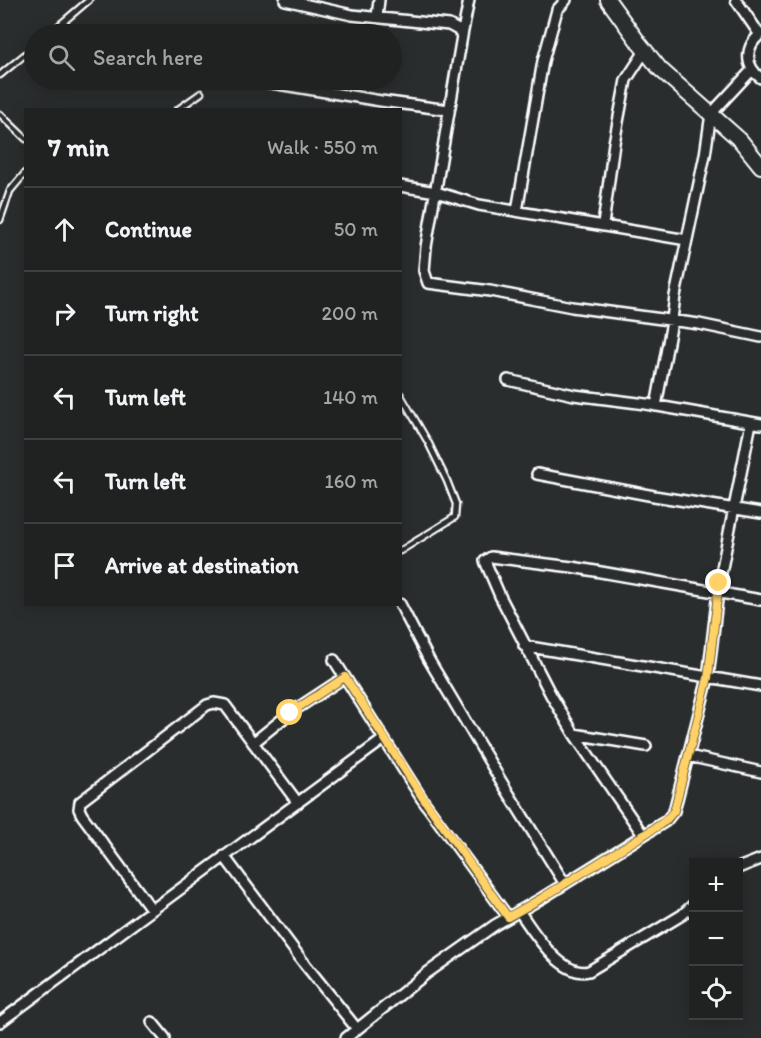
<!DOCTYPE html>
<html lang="en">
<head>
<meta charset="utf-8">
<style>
  :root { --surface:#202222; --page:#282a2a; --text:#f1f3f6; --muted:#a2a4a5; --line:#3d3f40 }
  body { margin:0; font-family:Itim,sans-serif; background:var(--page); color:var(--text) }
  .controls { position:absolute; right:18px; bottom:18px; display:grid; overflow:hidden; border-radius:0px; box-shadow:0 3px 15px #0003 }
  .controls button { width:54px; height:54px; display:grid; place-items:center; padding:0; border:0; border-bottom:2px solid var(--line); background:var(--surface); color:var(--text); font:30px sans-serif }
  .stop { position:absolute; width:18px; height:18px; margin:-14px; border:4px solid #ffd166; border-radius:50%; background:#fff }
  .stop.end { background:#ffd166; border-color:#fff; box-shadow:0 2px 6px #0008 }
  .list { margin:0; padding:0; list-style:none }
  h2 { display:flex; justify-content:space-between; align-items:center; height:78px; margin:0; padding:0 24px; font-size:26px }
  h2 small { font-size:20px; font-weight:400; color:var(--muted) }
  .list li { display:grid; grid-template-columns:39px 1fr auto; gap:18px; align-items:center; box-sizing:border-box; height:84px; padding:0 24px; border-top:2px solid var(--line) }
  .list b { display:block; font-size:22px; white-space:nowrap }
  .list em { font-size:20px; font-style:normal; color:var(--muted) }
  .icon { flex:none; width:33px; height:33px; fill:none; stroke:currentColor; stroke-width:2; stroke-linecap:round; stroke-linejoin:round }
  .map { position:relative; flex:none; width:761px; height:1038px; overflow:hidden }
  .search { position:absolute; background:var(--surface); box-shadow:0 3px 15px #0003; left:24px; top:24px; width:378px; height:66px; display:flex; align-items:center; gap:15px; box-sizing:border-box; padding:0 21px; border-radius:33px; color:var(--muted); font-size:22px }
  .panel { position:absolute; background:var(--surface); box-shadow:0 3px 15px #0003; left:24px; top:108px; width:378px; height:498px; border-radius:0px }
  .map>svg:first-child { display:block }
</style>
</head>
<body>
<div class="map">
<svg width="761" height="1038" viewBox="0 0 761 1038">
  <rect width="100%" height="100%" fill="#2a2d2e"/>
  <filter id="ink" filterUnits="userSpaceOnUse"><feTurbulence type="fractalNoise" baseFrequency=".0167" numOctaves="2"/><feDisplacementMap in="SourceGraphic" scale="12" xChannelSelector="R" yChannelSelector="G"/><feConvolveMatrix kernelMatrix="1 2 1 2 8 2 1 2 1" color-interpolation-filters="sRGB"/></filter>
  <g filter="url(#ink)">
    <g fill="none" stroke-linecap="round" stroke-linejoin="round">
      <!-- lane casing -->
      <g stroke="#fff" stroke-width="9">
        <path id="lane" d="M49 34 89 0
          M0 75 34 47
          M177 110 201 93
          M0 114 26 139
          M0 220 10 191 26 172
          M400 394 428 442 447 481 456 504 455 517 400 551"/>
      </g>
      <!-- street casing -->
      <g stroke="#fff" stroke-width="14">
        <path id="street" d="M285 0 352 15 449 25 458 30 462 36 426 247 424 271 428 283 490 291 572 307 699 324 761 337
          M736 0 760 35
          M377 17 379 0
          M761 34C745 46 744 66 761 78
          M462 36 469 0
          M253 80 381 101 449 110
          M400 186 436 192 479 205 687 240
          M517 211 543 61 557 10 566 0
          M603 225 614 143 626 80 645 51
          M508 380 574 395 646 404 761 424
          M656 406 671 327 675 296 705 155 711 114 752 70
          M537 474 654 496 761 513
          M400 604 429 660 501 781 565 884
          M524 646 761 686
          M334 660 422 799 508 917
          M574 734 646 746
          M253 743 290 713 345 677
          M688 756 761 772
          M643 835 574 734 551 695 500 596 485 561 491 557 572 567 761 600
          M224 856 304 963 357 1029
          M738 868 761 859
          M152 910 82 815 79 809 80 802 207 705 214 703 225 705 298 803
          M519 911C533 931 561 978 589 971L682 915 694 904
          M0 1022 384 739
          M152 1022 165 1038
          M346 1038 427 973 495 925 542 898 666 821 674 811 708 678 719 583 751 423"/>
      </g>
      <!-- secondary casing -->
      <g stroke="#fff" stroke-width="18">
        <path id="secondary" d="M608 0 639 43 660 69 740 140 761 166"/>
      </g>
      <!-- lane -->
      <use href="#lane" stroke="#2a2d2e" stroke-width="4.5"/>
      <!-- street -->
      <use href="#street" stroke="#2a2d2e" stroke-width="9"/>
      <!-- secondary -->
      <use href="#secondary" stroke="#2a2d2e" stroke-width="14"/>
    </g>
  </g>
  <g fill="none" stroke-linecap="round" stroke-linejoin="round" filter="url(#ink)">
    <!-- route -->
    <path stroke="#ffd166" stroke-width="8" d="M290 713 345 677 423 798 508 917 542 898 658 826 666 820 674 811 708 678 719 583"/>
  </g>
</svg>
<div class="controls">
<button>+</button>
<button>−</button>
<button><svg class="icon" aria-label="locate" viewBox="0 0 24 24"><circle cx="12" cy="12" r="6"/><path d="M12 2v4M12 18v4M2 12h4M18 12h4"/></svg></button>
</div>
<div class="stop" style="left:290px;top:713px"></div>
<div class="stop end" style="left:719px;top:583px"></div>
<div class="search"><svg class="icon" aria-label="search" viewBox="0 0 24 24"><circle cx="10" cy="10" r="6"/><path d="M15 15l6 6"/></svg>Search here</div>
<section class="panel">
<h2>7 min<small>Walk · 550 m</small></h2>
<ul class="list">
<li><svg class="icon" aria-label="ahead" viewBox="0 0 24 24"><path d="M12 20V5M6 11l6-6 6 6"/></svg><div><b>Continue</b></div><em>50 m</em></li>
<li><svg class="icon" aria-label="right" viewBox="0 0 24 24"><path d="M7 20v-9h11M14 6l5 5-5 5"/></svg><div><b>Turn right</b></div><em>200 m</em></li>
<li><svg class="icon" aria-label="left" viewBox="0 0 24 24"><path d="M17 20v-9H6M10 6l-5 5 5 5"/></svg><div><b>Turn left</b></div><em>140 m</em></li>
<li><svg class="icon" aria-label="left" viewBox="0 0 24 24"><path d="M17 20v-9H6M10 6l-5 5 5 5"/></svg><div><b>Turn left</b></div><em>160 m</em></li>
<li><svg class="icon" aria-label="arrive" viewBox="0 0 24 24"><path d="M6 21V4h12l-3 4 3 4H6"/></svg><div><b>Arrive at destination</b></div></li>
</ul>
</section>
</div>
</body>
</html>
